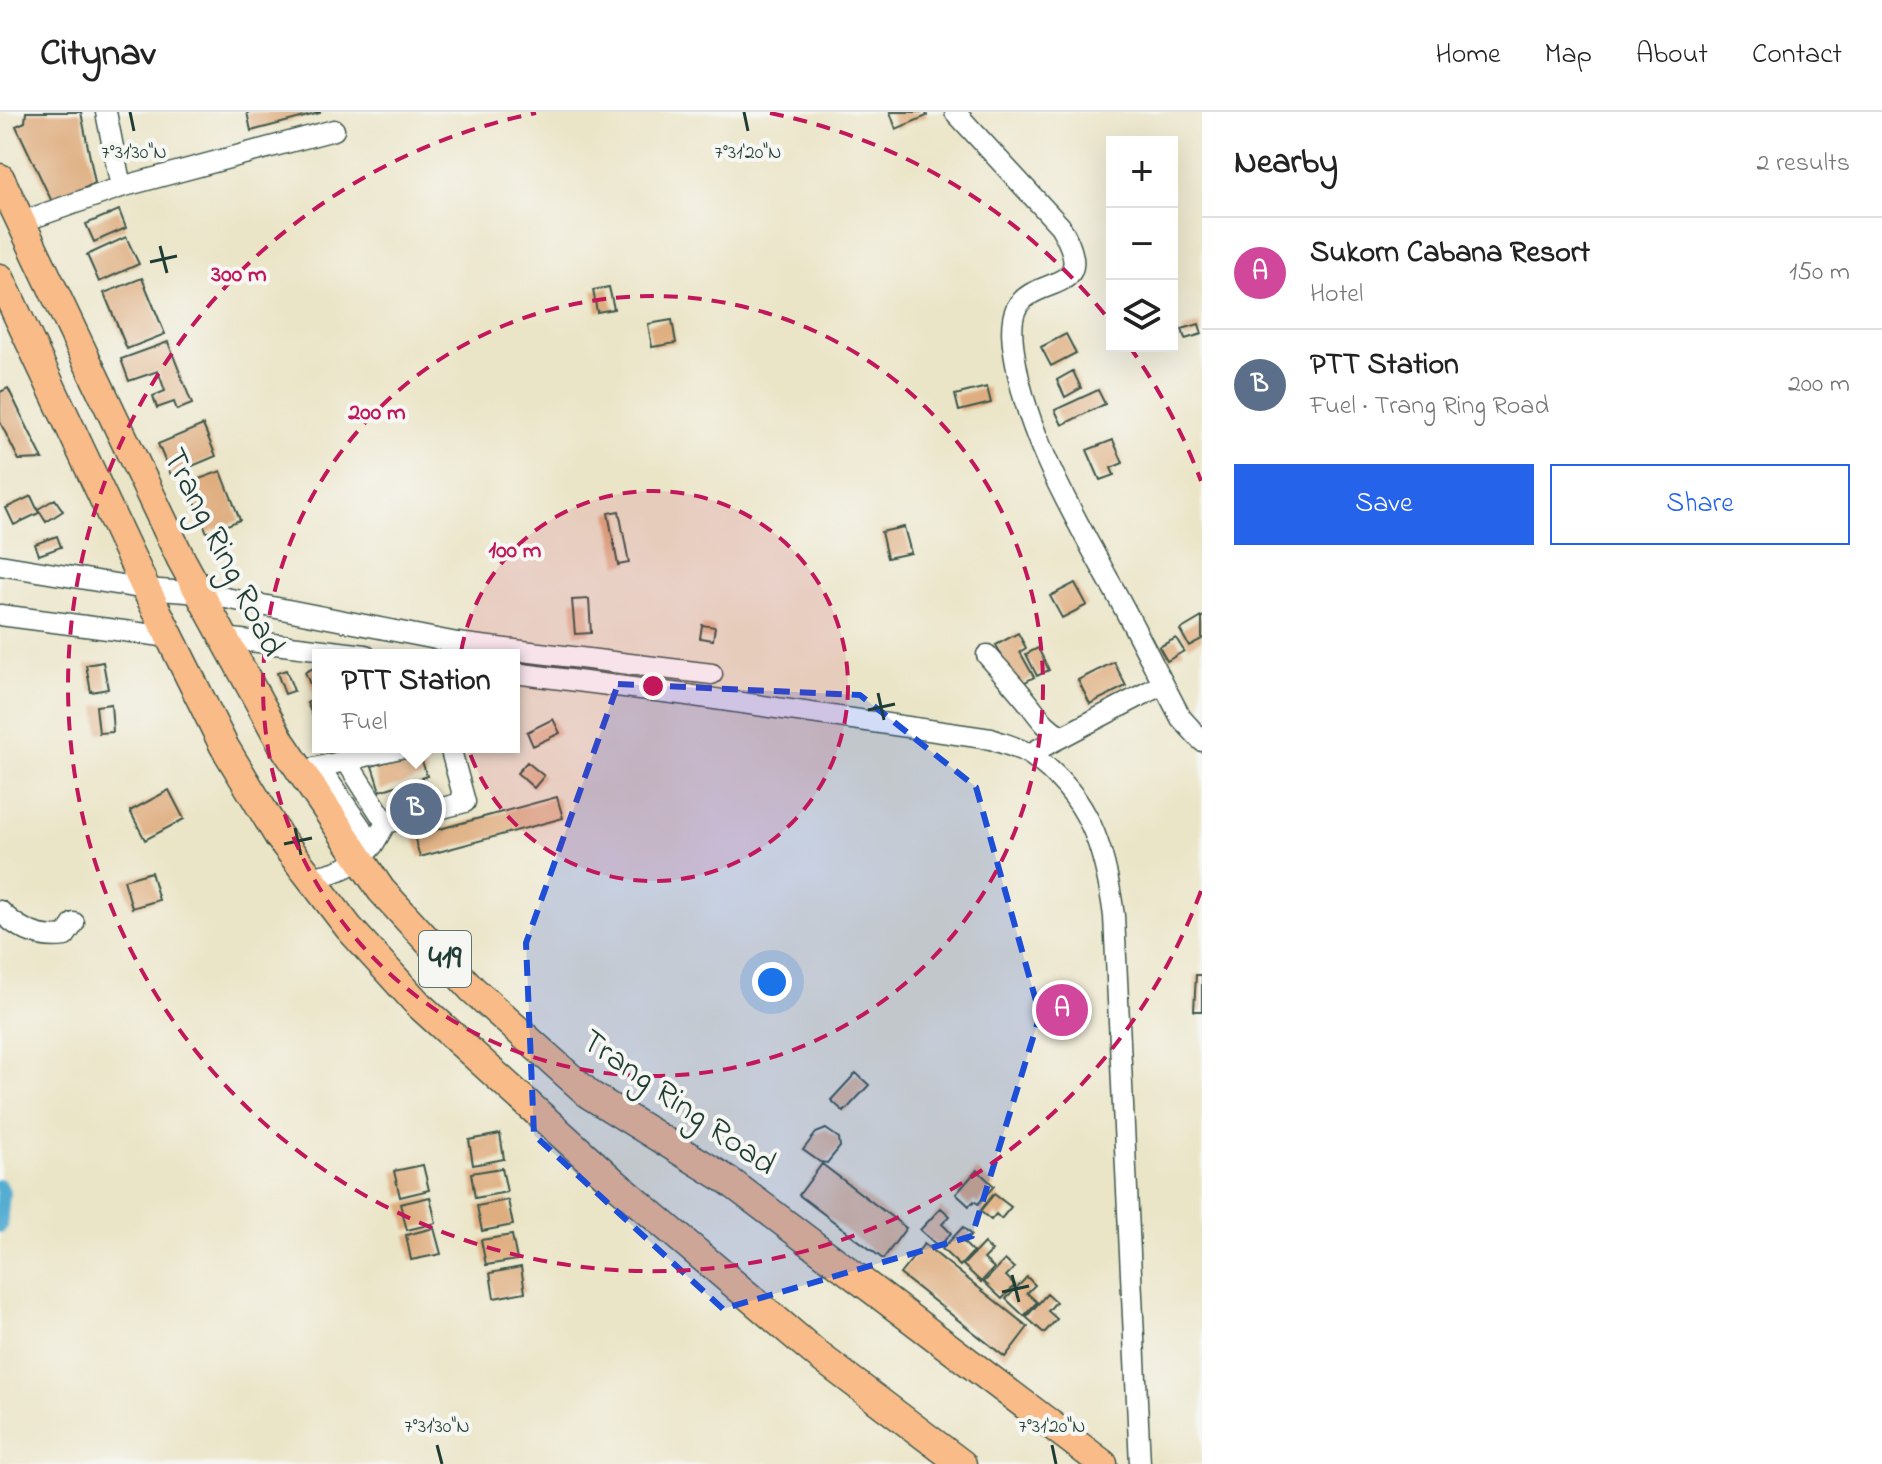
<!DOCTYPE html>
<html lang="en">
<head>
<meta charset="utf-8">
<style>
  :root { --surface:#fff; --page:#f6f6f6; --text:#222; --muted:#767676; --line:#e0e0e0; --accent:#2563eb }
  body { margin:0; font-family:"Indie Flower",sans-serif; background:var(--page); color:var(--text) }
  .controls { position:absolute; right:24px; top:24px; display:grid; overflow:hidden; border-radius:0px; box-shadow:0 8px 32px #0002 }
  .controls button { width:72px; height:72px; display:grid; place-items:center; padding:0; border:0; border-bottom:2px solid var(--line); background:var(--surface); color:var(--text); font:40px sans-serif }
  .you { position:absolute; left:772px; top:870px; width:28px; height:28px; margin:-20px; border:6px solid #fff; border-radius:50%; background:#1a73e8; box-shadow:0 0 0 12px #1a73e833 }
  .badge { display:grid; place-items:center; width:52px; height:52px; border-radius:50%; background:var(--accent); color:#fff; font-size:26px; font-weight:700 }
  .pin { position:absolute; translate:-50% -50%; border:4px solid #fff; box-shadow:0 2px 8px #0006 }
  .popup { position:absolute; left:312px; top:537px; width:208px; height:104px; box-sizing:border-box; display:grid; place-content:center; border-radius:0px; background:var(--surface); filter:drop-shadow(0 2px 6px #0005); font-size:26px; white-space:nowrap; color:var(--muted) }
  .popup b { font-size:30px; color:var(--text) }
  .popup::after { content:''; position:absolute; left:50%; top:100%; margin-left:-16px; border:16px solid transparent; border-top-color:var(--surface) }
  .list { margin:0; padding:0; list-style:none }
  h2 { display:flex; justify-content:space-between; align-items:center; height:104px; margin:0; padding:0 32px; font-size:34px }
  h2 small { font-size:26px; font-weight:400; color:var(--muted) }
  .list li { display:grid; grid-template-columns:52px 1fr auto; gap:24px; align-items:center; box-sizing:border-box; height:112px; padding:0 32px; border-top:2px solid var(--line) }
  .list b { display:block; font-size:30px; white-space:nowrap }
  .list p { margin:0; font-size:26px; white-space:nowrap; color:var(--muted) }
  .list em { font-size:26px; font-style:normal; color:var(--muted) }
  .actions { display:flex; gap:16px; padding:24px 32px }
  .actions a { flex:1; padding:18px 0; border:2px solid var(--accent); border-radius:0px; text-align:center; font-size:28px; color:var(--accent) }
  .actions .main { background:var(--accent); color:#fff }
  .icon { flex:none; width:44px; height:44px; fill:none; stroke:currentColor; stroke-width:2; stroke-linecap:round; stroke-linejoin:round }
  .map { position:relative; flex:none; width:1202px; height:1352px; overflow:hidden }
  header { display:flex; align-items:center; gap:48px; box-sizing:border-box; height:112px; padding:0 40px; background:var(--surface); border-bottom:2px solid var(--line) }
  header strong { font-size:38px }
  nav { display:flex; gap:44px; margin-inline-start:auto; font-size:28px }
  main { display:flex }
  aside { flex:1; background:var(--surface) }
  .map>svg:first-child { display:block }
</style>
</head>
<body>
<header>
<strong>Citynav</strong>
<nav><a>Home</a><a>Map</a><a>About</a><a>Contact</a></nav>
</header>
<main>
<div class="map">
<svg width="1202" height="1352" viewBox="0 0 1202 1352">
  <rect width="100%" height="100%" fill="#f6f6f2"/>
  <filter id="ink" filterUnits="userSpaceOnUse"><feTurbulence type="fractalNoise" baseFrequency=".0125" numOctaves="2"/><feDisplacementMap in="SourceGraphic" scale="16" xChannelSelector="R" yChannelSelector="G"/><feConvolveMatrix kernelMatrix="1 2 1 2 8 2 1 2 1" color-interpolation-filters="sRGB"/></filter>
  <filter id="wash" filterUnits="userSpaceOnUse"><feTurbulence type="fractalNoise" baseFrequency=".006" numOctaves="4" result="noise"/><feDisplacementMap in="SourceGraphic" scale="32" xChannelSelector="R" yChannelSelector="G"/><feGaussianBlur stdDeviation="1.8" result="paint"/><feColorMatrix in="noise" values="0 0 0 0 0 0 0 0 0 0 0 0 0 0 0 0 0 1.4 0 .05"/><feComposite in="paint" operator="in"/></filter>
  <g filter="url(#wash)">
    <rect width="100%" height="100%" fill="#ebe5c8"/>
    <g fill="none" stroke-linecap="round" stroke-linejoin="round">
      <!-- canal -->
      <path stroke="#55add2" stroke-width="14" d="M0 1074 3 1080 0 1114"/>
    </g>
    <g id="blocks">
      <!-- building -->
      <path fill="#dfae80" d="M26 0H81L95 71 53 92 16 14 25 10Z
        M247 0H320V1L251 19Z
        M890 0H926L927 4 896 17Z
        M119 98 126 116 94 130 86 112Z
        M126 125 139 152 99 170 87 143Z
        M142 166 165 222 127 237 104 181Z
        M609 175 614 197 597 200 593 178Z
        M672 208 676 231 652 235 648 212Z
        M1199 212 1202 222 1185 227 1182 217Z
        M1066 222 1076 241 1051 254 1041 235Z
        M168 230 192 292 177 298 174 290 157 296 153 284 165 279 158 259 129 269 121 247Z
        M1073 259 1081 276 1065 285 1057 268Z
        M987 275 991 291 959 299 955 283Z
        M8 276 43 347 19 348 0 310V280Z
        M1098 278 1105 292 1062 313 1055 298Z
        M203 313 216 344 171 363 158 332Z
        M1113 328 1123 351 1111 356 1114 363 1100 368 1087 338Z
        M221 359 240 408 207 421 188 371Z
        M31 384 39 401 14 413 6 396Z
        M55 387 63 399 46 410 38 397Z
        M619 399 629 451 618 453 608 401Z
        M904 415 911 441 887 446 881 420Z
        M57 424 61 435 39 443 35 432Z
        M1075 471 1087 493 1062 506 1050 484Z
        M589 487 591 521 575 522 572 488Z
        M1202 505V527L1189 534 1180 518Z
        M702 513 715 515 713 528 700 526Z
        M1018 521 1026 536 1020 540 1034 565 1018 574 996 533Z
        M1176 526 1184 539 1167 549 1159 535Z
        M1038 536 1049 558 1037 564 1026 542Z
        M103 550 108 577 91 580 86 553Z
        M1114 550 1126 574 1090 592 1078 568Z
        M318 554V616L307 591 316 587 305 560Z
        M286 558 294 579 285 582 277 561Z
        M111 592 113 620 99 621 96 594Z
        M553 607 560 621 533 634 527 620Z
        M419 640 427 664 380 679 372 654Z
        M527 650 544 664 534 676 517 661Z
        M169 678 184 707 145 728 130 699Z
        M557 685 563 706 420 745 414 724Z
        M151 760 159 788 132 796 124 768Z
        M1196 863H1202V899H1194Z
        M856 961 869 973 844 1000 831 988Z
        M826 1017 839 1026 840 1035 827 1051 820 1050 803 1038 816 1021Z
        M500 1022 504 1047 473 1053 469 1028Z
        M822 1052 906 1116 883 1147 799 1083Z
        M423 1053 429 1078 400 1085 394 1059Z
        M502 1056 507 1080 475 1086 471 1061Z
        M977 1058 994 1074 978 1092 974 1089 969 1094 956 1082Z
        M994 1082 1011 1095 1001 1107 996 1102 991 1108 980 1099Z
        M430 1085 436 1111 407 1118 400 1092Z
        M508 1088 513 1113 482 1119 477 1094Z
        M941 1096 950 1104 942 1112 951 1121 939 1135 920 1118Z
        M963 1115 971 1123 964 1131 973 1140 960 1154 942 1137Z
        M434 1116 441 1142 411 1148 406 1123Z
        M512 1123 517 1148 486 1153 481 1128Z
        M984 1131 992 1139 984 1147 994 1156 981 1170 963 1153Z
        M924 1132 1028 1215 1005 1245 900 1162Z
        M1005 1148 1014 1156 1006 1164 1015 1173 1002 1187 984 1170Z
        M521 1155 525 1180 494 1186 490 1161Z
        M1027 1165 1035 1173 1027 1181 1037 1190 1024 1204 1006 1187Z
        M1047 1182 1056 1190 1048 1199 1057 1207 1044 1221 1026 1205Z"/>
    </g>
  </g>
  <g filter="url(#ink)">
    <use href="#blocks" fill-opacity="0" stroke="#3e564a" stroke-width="2"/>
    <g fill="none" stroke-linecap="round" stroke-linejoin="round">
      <!-- minor casing -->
      <g stroke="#3e564a" stroke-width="23">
        <path id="minor" d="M106 0 121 75
          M955 0 1060 114C1102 186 1034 161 1016 197 1009 212 1013 236 1016 252 1029 327 1071 398 1107 465 1133 511 1156 559 1181 606L1202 629
          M21 110 121 75 334 18
          M0 453 146 477 200 481 457 531 712 562
          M0 503 170 525
          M224 526 365 543
          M987 543C1000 558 1014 573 1026 588 1039 604 1044 615 1062 624
          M514 561 680 582 991 627C1004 632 1020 636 1031 643 1090 684 1105 737 1114 804L1140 1352
          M1029 642 1163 572
          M347 650 386 711
          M319 655 404 635
          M301 659 319 655 373 733C356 754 336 762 310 765
          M373 733 386 711 465 690 450 635
          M0 799C18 817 39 828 65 824L74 811"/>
      </g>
      <!-- highway casing -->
      <g stroke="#3e564a" stroke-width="31">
        <path id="highway" d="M0 66 181 447 281 630 381 778 472 877 590 983 729 1069 1103 1352
          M0 166 146 477 224 634 279 725 349 816 419 893 616 1072 819 1244 962 1352"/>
      </g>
      <!-- minor -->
      <use href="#minor" stroke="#fff" stroke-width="20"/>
      <!-- highway -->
      <use href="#highway" stroke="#f9bc89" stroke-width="28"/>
    </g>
  </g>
  <!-- marked area -->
  <path fill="#1d4ed8" fill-opacity="0.2" stroke="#1d4ed8" stroke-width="6" stroke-dasharray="16 10" stroke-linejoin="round" d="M618 572 860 583 976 675 1040 903 972 1124 723 1197 534 1023 526 831Z"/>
  <!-- ticks -->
  <path fill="none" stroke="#1f3d34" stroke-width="3" d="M130 0 134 19M744 0 748 19M160 134 167 161M150 150 177 144M878 581 884 608M868 598 895 592M295 716 301 743M284 732 312 726M1012 1163 1019 1190M1002 1180 1029 1174M437 1333 442 1352M1052 1333 1056 1352"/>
  <!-- distance rings -->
  <circle cx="653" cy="574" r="195" fill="#c2185b" fill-opacity=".12"/>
  <g fill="none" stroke="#c2185b" stroke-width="4" stroke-dasharray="14 10">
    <circle cx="653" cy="574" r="195"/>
    <circle cx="653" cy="574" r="390"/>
    <path d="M1201 779A585 585 0 1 1 536 1M770 1A585 585 0 0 1 1111 210M1129 234A585 585 0 0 1 1201 369"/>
  </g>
  <g text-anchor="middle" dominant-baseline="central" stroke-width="8" stroke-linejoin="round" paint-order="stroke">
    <!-- shield labels -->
    <rect fill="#f6f6f2" stroke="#60746d" stroke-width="2" x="419" y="819" width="52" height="56" rx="6"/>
    <g font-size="32" font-weight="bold" fill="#1f3d34">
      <text x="445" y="847">419</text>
    </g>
    <!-- street labels -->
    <g font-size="34" fill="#1f3d34" stroke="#f6f6f2">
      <text transform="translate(222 441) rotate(63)">Trang Ring Road</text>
      <text transform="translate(678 992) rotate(35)">Trang Ring Road</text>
    </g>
  </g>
  <g font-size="20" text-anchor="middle" fill="#1f3d34" stroke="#f6f6f2" stroke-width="8" stroke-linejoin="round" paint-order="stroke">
    <text x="134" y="46">7°31'30"N</text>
    <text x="748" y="46">7°31'20"N</text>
    <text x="437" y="1320">7°31'30"N</text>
    <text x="1052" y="1320">7°31'20"N</text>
  </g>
  <circle cx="653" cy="574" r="12" fill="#c2185b" stroke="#f6f6f2" stroke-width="4"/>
  <g font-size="24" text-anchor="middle" font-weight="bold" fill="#c2185b" stroke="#f6f6f2" stroke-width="8" stroke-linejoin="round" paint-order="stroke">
    <text x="239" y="169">300 m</text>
    <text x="377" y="307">200 m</text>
    <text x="515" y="445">100 m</text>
  </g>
</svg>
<div class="controls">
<button>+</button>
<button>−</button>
<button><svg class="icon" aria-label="layers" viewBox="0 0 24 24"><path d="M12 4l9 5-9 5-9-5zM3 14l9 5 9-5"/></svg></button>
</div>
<div class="you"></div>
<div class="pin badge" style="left:1062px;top:898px;background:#d1479c">A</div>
<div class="pin badge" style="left:416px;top:697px;background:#5c6f8a">B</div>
<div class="popup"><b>PTT Station</b>Fuel</div>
</div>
<aside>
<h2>Nearby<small>2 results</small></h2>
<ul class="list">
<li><span class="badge" style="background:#d1479c">A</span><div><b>Sukorn Cabana Resort</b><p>Hotel</p></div><em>150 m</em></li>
<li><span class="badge" style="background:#5c6f8a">B</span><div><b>PTT Station</b><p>Fuel · Trang Ring Road</p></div><em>200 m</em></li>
</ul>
<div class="actions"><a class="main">Save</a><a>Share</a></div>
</aside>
</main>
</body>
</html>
